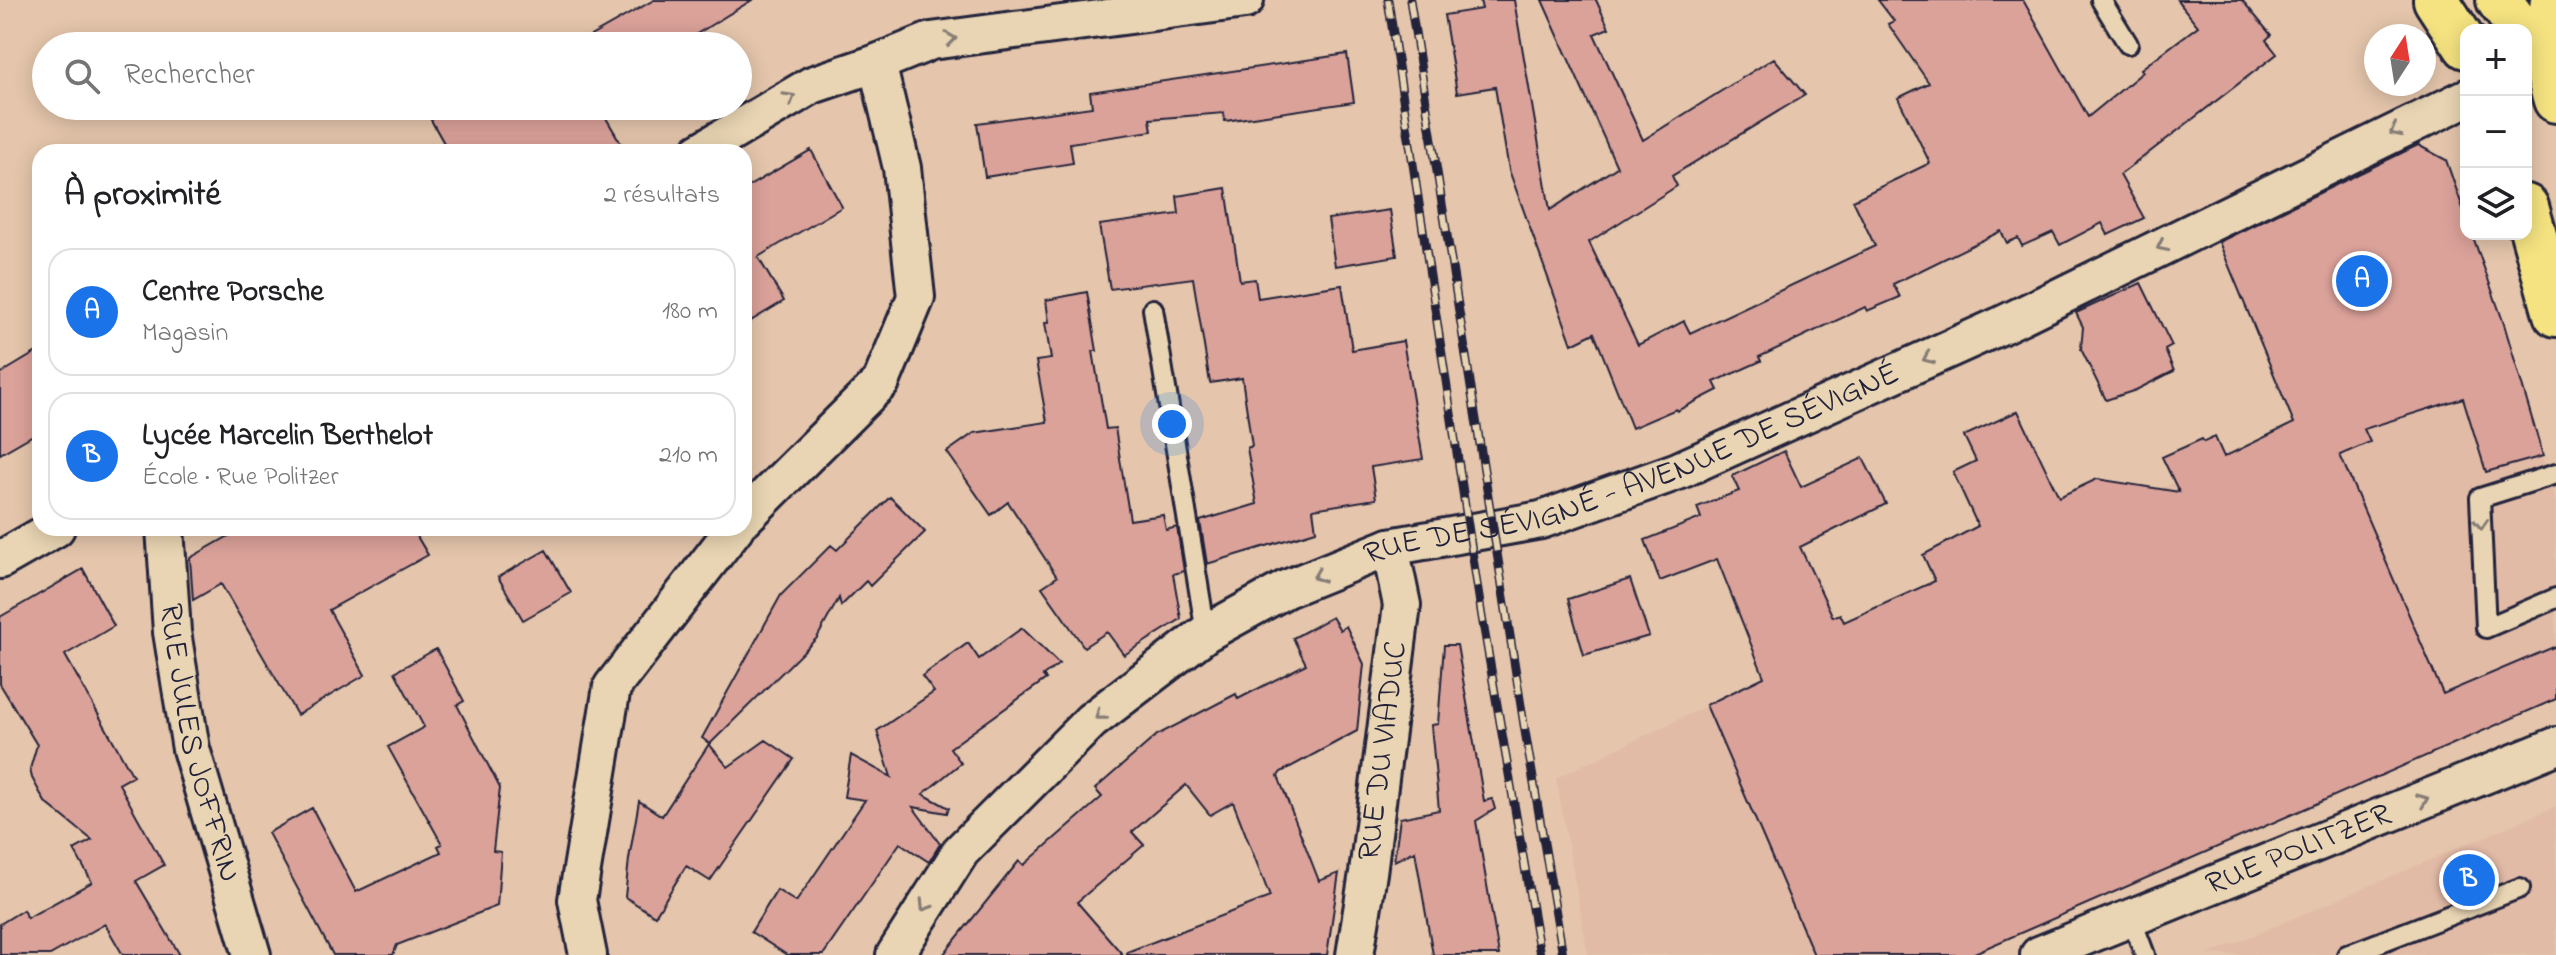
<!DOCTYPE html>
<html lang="fr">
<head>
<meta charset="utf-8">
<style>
  :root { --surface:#fff; --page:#f6f6f6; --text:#202124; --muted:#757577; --line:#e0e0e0; --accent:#1a73e8 }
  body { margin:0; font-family:"Indie Flower",sans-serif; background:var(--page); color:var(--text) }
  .controls { position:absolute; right:24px; top:24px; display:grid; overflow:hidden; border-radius:16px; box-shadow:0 4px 20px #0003 }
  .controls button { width:72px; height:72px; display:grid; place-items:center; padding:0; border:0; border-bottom:2px solid var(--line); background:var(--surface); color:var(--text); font:40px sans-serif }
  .compass { position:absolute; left:2364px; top:24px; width:72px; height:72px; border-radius:50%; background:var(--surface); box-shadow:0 4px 20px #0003; rotate:12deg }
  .you { position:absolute; left:1172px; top:424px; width:28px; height:28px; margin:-20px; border:6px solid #fff; border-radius:50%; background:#1a73e8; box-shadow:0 0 0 12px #1a73e833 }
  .badge { display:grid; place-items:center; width:52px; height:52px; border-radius:50%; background:var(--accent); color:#fff; font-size:26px; font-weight:700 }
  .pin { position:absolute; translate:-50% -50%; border:4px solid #fff; box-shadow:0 2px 8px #0006 }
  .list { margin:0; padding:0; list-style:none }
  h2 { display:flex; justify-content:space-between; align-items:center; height:104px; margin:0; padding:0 32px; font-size:34px }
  h2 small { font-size:26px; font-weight:400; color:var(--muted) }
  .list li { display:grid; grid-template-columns:52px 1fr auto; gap:24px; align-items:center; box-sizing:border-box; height:128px; margin:0 16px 16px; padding:0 16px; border:2px solid var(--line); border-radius:24px }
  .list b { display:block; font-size:30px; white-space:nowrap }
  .list p { margin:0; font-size:26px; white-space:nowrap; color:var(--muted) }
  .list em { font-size:26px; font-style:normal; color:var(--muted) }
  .icon { flex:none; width:44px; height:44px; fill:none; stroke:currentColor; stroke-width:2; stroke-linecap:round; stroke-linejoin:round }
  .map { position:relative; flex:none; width:2556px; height:955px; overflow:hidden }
  .search { position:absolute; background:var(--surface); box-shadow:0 4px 20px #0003; left:32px; top:32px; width:720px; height:88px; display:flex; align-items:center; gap:20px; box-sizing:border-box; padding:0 28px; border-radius:44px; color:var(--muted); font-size:30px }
  .panel { position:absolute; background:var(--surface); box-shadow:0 4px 20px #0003; left:32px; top:144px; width:720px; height:392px; border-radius:24px }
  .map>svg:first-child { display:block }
</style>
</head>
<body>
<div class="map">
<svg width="2556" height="955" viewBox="0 0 2556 955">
  <rect width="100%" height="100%" fill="#e5c6ac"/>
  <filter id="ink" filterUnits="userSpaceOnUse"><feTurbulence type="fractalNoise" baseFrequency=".0125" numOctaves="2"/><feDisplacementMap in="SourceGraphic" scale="16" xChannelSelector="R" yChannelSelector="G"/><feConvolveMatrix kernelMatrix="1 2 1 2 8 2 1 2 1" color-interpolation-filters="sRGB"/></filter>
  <g filter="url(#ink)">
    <!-- built -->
    <path fill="#e2bba7" d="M2504 324 2556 502V699L1970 955H1588L1556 778Z
      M2556 806V955H2207Z"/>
    <!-- building -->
    <path fill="#dba29a" stroke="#22223b" stroke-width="2" d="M654 0H752L677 46H573Z
      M1480 0H1514L1550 210 1617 167 1542 0H1596L1609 28 1594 34 1643 140 1774 58 1805 95 1672 176 1677 186 1589 242 1638 345 1684 321 1690 333 1875 246 1853 200 1930 163 1898 98 1929 83 1888 24 1894 21 1878 0H2023L2088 117 2143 72 2141 69 2198 26 2177 0H2242L2271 35 2266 40 2277 54 2120 175 2144 218 2108 235 2102 223 2060 245 2053 232 2022 246 2018 238 2007 243 2001 231 1893 284 1900 297 1867 311 1865 307 1759 357 1761 361 1714 382 1718 390 1677 411 1676 409 1632 428 1594 333 1572 344 1509 170 1495 87 1457 93 1444 15 1482 9Z
      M1347 54 1354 102 1225 121 1224 113 1150 119 1152 131 1070 143 1073 163 985 177 977 123 1092 107 1090 92Z
      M454 106H599L626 152H449L431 120Z
      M2418 145 2446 160 2466 217V234H2472L2504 324 2543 456 2486 472 2463 398 2364 429 2370 442 2340 455 2443 694 2556 646V699L1970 955H1814L1706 705 1764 677 1717 559 1660 581 1645 540 1701 518 1697 507 1739 491 1732 476 1784 451 1801 487 1863 458 1886 504 1800 547 1833 617 1840 614 1844 622 1935 581 1923 555 1978 526 1953 472 1976 461 1964 436 2018 411 2059 497 2097 479 2179 492 2162 457 2202 439 2204 442 2215 437 2224 457 2294 423 2219 242Z
      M811 150 842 207 758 257 784 301 744 325V189Z
      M1226 188 1240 281 1255 279 1258 298 1342 285 1352 350 1403 341 1423 459 1371 467 1376 499 1313 509 1316 531 1207 564 1200 521 1257 504 1247 448 1252 446 1242 378 1210 383 1193 278 1110 289 1099 225 1179 214 1177 196Z
      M1390 210 1397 256 1335 266 1328 219Z
      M2141 283 2172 346 2165 350 2174 371 2136 390 2106 400 2081 349 2083 327 2076 313Z
      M1087 292 1097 351H1093L1106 429 1115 428 1130 520 1163 515 1166 530 1177 527 1184 571 1173 574 1181 619 1124 655 1107 632 1084 647 1042 587 1057 577 1008 502 991 515 947 452 974 433 1047 422 1036 361 1051 359 1045 323 1049 322 1046 300Z
      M40 350V431L0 454V374Z
      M890 497 925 532 870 586 866 581 841 606 839 598 817 638 710 744 702 738 781 595 831 545 837 550Z
      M243 528H412L428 555 329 610 365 675 297 715 221 584 193 600 190 558Z
      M546 550 571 593 523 620 498 577Z
      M83 569 114 626 65 655 133 776 119 784 164 865 136 881 180 955H123L105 924 50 955H0V924L23 910 27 918 92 882 74 850 92 840 45 802 32 778 30 769 37 745 0 684V617Z
      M1630 579 1649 636 1584 655 1568 599Z
      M1332 617 1340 630 1346 626 1364 664 1357 731 1281 772 1278 776 1319 881 1339 873 1327 955H1127V952L1270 897 1233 802 1210 815 1186 785 1132 832 1144 845 1077 902 1123 955H943L1019 861 1024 865 1102 797 1095 789 1157 735 1236 694 1238 699 1306 664 1293 638Z
      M1022 628 1059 664 1043 676 1046 679 950 748 961 763 923 794 949 808 947 813 913 807 940 844 929 862 900 843 823 955H787L751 932 777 890 796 902 865 800 844 797 851 755 891 777 877 731 934 692 922 676 968 643 979 659Z
      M1444 645H1457L1484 801 1492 799 1495 809 1476 821 1499 955H1433L1415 851 1394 861 1400 818 1439 810 1431 725 1438 724Z
      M436 649 464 701 457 705 500 788 493 851 501 852 497 906 397 945 393 955H333L268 833 312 808 356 892 441 852 438 846 442 844 388 747 424 727 395 672Z
      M766 740 794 759 710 881 686 866 655 916 625 897 629 859 639 801 662 816 709 744 728 767Z"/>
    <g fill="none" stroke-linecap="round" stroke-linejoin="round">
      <!-- service casing -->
      <g stroke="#22223b" stroke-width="24">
        <path id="service" d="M2101 0 2128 44
          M1153 309 1206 633
          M2556 474 2480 498 2486 628 2556 598
          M2131 918 2145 955
          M2347 955 2520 888"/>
      </g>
      <!-- minor casing -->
      <g stroke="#22223b" stroke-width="42">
        <g id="minor">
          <path d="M699 152 812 85 877 63 931 41 1245 0"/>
          <path d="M744 518 881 382 916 297 902 168 877 63"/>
          <path id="s1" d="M165 528 172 632 191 749 252 955"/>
          <path d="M0 560 56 528"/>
          <path d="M588 955 577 900 612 687 735 528"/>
          <path id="s2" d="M895 955 961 851 1091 721 1206 633 1286 589 1390 547 1541 520 1678 471 2000 326 2466 98"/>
          <path id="s3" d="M1355 955 1368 873 1402 605 1390 547"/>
          <path id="s4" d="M2039 955 2556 746"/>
        </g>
      </g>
      <!-- primary casing -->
      <g stroke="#22223b" stroke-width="50">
        <path id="primary" d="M2436 0 2466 46
          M2499 0 2521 30
          M2526 37 2546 65 2556 100
          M2546 65 2553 0
          M2526 207 2556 314"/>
      </g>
      <!-- service -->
      <use href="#service" stroke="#e9d5b3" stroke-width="18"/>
      <!-- minor -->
      <use href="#minor" stroke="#e9d5b3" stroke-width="36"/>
      <!-- primary -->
      <use href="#primary" stroke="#f5e381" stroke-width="44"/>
      <!-- rail casing -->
      <g stroke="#22223b" stroke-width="9">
        <path id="rail" d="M1388 0 1482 617 1540 955
          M1410 0 1525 731 1563 955"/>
      </g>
      <!-- rail -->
      <use href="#rail" stroke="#e9d5b3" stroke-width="6" stroke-dasharray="18" stroke-linecap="butt"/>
    </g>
    <!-- one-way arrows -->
    <defs><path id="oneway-chevron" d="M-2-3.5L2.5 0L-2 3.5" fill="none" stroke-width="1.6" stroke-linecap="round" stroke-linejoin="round" transform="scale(2)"/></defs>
    <g stroke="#867c77">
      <use href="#oneway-chevron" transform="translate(951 39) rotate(-8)"/>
      <use href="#oneway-chevron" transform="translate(790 98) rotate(-30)"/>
      <use href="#oneway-chevron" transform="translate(2395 131) rotate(154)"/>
      <use href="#oneway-chevron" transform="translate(2162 246) rotate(154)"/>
      <use href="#oneway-chevron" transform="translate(1928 358) rotate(156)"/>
      <use href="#oneway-chevron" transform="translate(2481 524) rotate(87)"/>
      <use href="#oneway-chevron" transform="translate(1318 576) rotate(158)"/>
      <use href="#oneway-chevron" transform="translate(1100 715) rotate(142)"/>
      <use href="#oneway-chevron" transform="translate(2423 800) rotate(-22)"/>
      <use href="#oneway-chevron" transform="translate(925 906) rotate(122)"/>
    </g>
  </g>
  <g text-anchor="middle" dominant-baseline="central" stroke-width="6" stroke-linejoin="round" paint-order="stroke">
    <!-- street labels -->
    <g font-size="32" fill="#22223b" stroke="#e9d5b3">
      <text stroke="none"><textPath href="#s2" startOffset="912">RUE DE SÉVIGNÉ - AVENUE DE SÉVIGNÉ</textPath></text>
      <text stroke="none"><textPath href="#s1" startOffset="218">RUE JULES JOFFRIN</textPath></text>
      <text stroke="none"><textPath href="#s3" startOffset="206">RUE DU VIADUC</textPath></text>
      <text stroke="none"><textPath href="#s4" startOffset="280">RUE POLITZER</textPath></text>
    </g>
  </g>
</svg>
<div class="controls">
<button>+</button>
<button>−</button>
<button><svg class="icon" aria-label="layers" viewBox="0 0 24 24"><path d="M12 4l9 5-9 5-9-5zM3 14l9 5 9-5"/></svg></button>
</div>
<svg class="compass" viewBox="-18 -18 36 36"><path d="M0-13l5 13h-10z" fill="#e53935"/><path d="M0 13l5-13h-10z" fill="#757577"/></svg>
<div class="you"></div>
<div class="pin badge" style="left:2362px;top:281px">A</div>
<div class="pin badge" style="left:2469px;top:880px">B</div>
<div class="search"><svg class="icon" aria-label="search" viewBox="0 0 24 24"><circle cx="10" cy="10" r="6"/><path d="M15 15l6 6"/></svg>Rechercher</div>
<section class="panel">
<h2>À proximité<small>2 résultats</small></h2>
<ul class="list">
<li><span class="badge">A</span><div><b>Centre Porsche</b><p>Magasin</p></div><em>180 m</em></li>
<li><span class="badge">B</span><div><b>Lycée Marcelin Berthelot</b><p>École · Rue Politzer</p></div><em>210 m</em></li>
</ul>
</section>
</div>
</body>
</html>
